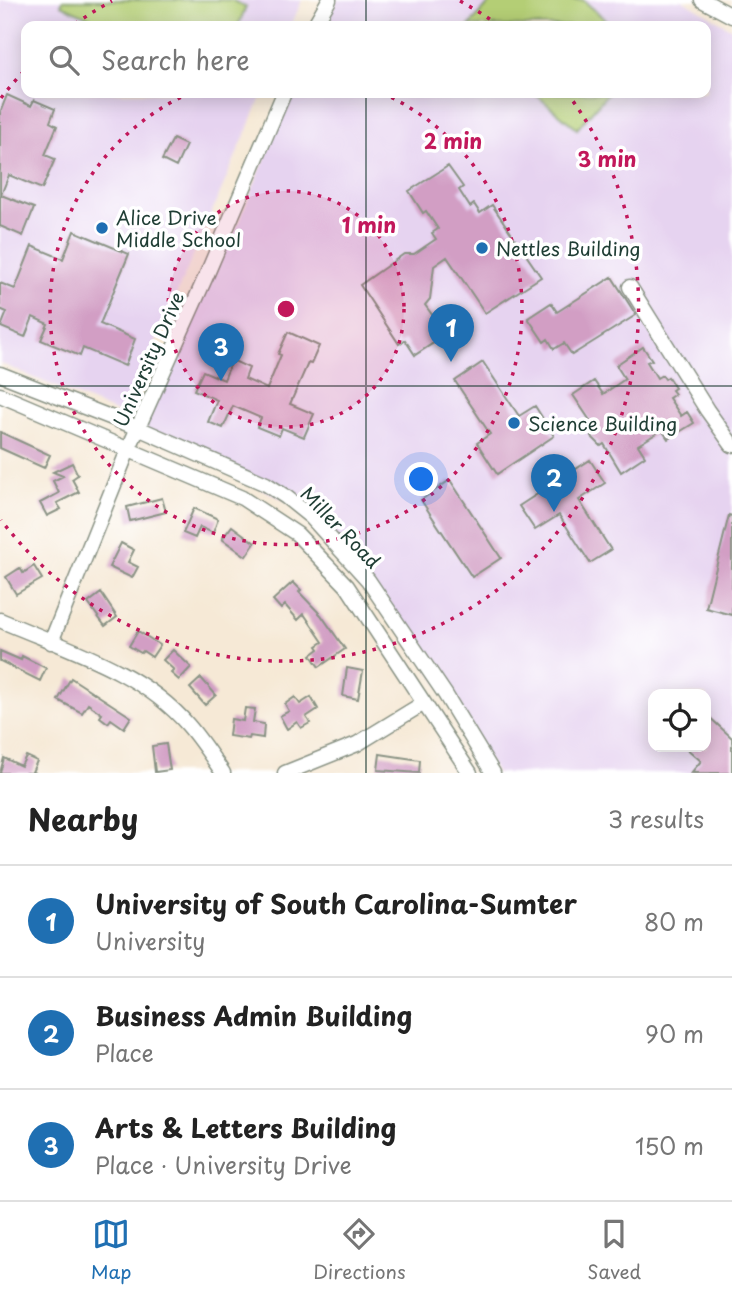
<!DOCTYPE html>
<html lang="en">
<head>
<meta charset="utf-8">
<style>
  :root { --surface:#fff; --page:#f2f2f2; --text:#222; --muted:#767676; --line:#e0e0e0; --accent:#1f6fb2 }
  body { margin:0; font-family:"Playpen Sans",sans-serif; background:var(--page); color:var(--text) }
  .controls { position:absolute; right:21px; bottom:21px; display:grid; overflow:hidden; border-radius:14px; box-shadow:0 4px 18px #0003 }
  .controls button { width:63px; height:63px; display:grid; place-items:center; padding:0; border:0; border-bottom:2px solid var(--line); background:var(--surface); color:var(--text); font:35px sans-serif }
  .you { position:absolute; left:422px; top:480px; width:24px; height:24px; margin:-18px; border:5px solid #fff; border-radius:50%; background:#1a73e8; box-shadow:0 0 0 10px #1a73e833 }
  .badge { display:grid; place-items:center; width:46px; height:46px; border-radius:50%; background:var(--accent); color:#fff; font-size:23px; font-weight:700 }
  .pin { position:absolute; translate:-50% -58px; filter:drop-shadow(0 2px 4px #0008) }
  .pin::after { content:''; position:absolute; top:37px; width:24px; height:21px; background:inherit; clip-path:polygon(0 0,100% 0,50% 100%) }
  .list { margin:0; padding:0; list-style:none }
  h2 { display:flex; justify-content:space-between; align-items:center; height:91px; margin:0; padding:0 28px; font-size:30px }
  h2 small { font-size:23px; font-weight:400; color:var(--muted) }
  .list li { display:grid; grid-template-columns:46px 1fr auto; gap:21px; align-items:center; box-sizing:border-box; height:112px; padding:0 28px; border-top:2px solid var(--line) }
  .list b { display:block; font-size:26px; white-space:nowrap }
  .list p { margin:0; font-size:23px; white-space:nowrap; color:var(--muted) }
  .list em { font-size:23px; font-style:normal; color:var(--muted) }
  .icon { flex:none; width:38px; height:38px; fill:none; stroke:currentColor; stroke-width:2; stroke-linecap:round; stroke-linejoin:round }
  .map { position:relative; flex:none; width:732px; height:773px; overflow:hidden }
  .search { position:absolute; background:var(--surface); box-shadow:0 4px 18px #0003; left:21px; right:21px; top:21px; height:77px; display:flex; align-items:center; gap:18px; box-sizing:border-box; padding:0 24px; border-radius:14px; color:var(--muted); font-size:26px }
  .sheet { height:427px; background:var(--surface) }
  nav { display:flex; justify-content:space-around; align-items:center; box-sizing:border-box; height:98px; border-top:2px solid var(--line); background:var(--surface); font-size:19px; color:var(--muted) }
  nav a { display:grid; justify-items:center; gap:4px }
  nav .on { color:var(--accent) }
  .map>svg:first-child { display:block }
</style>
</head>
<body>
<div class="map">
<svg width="732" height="773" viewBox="0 0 732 773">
  <rect width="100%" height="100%" fill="#fff"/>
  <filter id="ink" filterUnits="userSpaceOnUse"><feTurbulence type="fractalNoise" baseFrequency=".0143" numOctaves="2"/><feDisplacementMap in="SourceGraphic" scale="14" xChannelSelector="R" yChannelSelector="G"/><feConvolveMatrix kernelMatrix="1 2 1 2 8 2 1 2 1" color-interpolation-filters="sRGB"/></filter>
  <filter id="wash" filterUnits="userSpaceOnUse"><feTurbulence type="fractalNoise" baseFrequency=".00686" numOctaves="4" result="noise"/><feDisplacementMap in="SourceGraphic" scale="28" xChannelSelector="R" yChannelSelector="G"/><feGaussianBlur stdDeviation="1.57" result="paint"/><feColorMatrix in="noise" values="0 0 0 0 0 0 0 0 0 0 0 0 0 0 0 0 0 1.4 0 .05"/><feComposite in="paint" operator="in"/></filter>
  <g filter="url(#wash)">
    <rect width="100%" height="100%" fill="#f6e9d6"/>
    <!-- built -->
    <path fill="#e6d3f0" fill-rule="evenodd" d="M0 0H302L291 26H26V93H263L124 416 0 363Z
      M337 0H683L732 29V773H497L377 591 305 510 138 428 238 224 292 93H706V26H324ZM653 694H706V747H653Z"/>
    <!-- grass -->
    <path fill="#b4ce74" stroke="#6a8654" stroke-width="2" d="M63 0H231L246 7 238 26H108L61 5Z
      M492 0H583L613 26H469Z
      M534 93H608L577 129Z"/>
    <g id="blocks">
      <!-- building -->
      <path fill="#d29ec4" d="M7 95 31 106 34 100 55 109 50 122 57 126 45 155 55 159 42 189 9 175 1 195 34 208 23 236 0 226V113Z
        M173 139 186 145 176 167 162 160Z
        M448 166 463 187 459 190 470 207 474 204 480 213 492 205 541 277 485 313 447 257 434 266 430 299 425 305 433 316 441 311 451 327 442 334 444 336 415 355 405 340 399 344 360 285 404 254H414L436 239 432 233 438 229 426 211 423 213 409 191Z
        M74 231 129 254 100 324 135 339 125 366 83 348 80 356 41 340 48 324 33 317 25 337 1 327 7 312 0 309V283L15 289 32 246 63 259Z
        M612 277 636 315 572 355 564 343 554 349 548 339 544 342 528 318 551 303 557 312Z
        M288 332 319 346 311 364 308 363 290 404 314 414 304 437 282 428 279 436 257 427 261 418 233 406 223 428 208 422 217 400 194 390 203 371 224 380 232 360 249 368 245 379 267 389 281 355 278 354Z
        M643 347 652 360 647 362 657 378 662 375 665 379 668 377 675 388 672 390 675 394 669 398 681 416 687 412 694 423 668 439 662 430 638 445 645 456 621 472 604 444 601 446 591 436V428L588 424 591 422 573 395 594 381 603 394 625 379 616 365Z
        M483 362 519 416 535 406 554 436 497 474 477 443 490 434 455 381Z
        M0 432 50 455 44 468 0 448Z
        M590 460 605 483 579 500 611 550 590 563 559 515 535 530 519 506Z
        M72 463 78 475 72 479 79 492 57 503 61 509 47 516 40 503 59 493 53 481 63 476 53 472Z
        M450 480 501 558 472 577 421 500Z
        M162 498 166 512 130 521 127 507Z
        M194 508 218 519 213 533 200 527 195 538 183 533Z
        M729 515 732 516V615L706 608Z
        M232 526 255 543 246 556 222 539Z
        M121 543 134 550 128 562 138 567 132 578 109 567Z
        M34 566 42 579 16 594 6 577 20 568 23 573Z
        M293 582 301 590 299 592 321 615 345 649 319 667 311 655 319 649 317 646 323 642 304 614 298 620 285 605 281 609 273 600Z
        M101 593 117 617 105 626 88 603Z
        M138 631 160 645 152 657 143 651 141 653 129 646Z
        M173 650 191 667 179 680 171 673 174 670 163 660Z
        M0 651 21 660 22 656 46 668 40 681 0 661Z
        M347 668 363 671 358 699 343 696Z
        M71 678 131 717 124 728 111 719 108 723 100 717 102 714 88 704 82 713 58 700Z
        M201 678 216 695 205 705 190 688Z
        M295 697 300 704 311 697 318 709 306 717 310 723 301 728 297 722 287 729 280 716 289 711 285 704Z
        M245 708 255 709 253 722 264 724 263 738 250 736 249 739 229 736 231 719 243 721Z
        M706 714 732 738V773H691L701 761 685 747H706Z
        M166 744 170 770 155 772 152 746Z
        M380 754 420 760 419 773 378 770Z
        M26 756 37 761 32 772 35 773H0L4 758 21 766Z"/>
    </g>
  </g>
  <g filter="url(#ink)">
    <use href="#blocks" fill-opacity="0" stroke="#8a9385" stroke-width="2"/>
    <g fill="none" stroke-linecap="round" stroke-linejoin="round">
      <!-- minor casing -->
      <g stroke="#8a9385" stroke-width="17">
        <path id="minor" d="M702 0 732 16
          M314 26 329 0
          M630 287 707 410 732 445
          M0 374 138 428 266 484 286 497 311 517 368 580 445 694 493 773
          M0 395 242 498 297 534 347 586 470 773
          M0 620C64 648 141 670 188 725 201 740 212 757 223 773
          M51 642 128 450 207 274 284 93
          M285 773 357 744 424 703"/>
      </g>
      <!-- minor -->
      <use href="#minor" stroke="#fff" stroke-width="14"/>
    </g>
  </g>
  <!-- grid -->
  <path fill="none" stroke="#1f3d34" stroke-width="2" stroke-opacity="0.55" d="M366 0V26M366 93V773M0 386H732"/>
  <!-- distance rings -->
  <circle cx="286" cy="309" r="118" fill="#c2185b" fill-opacity=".12"/>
  <g fill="none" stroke="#c2185b" stroke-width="3.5" stroke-dasharray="3.5 7">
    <circle cx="286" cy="309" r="118"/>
    <path d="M382 93A236 236 0 1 1 190 93"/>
    <path d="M1 98A354 354 0 0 1 25 70M75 24A354 354 0 0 1 112 1M460 1A354 354 0 0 1 497 24M567 93A354 354 0 1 1 1 520"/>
  </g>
  <!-- markers -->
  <g fill="#1f6fb2" stroke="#fff" stroke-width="2.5">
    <circle cx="102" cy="228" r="7"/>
    <circle cx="482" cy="248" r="7"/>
    <circle cx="514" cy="423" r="7"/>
  </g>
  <g text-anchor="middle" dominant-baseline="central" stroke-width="7" stroke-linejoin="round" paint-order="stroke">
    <!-- poi labels -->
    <g font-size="19" fill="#1f3d34" stroke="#fff" text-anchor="start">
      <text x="116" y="217">Alice Drive<tspan x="116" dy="22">Middle School</tspan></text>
      <text x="496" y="248">Nettles Building</text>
      <text x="528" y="423">Science Building</text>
    </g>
    <!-- street labels -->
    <g font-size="19" fill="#1f3d34" stroke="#fff">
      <text transform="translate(148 359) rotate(-66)">University Drive</text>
      <text transform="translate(341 527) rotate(46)">Miller Road</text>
    </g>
  </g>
  <circle cx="286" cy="309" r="10" fill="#c2185b" stroke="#fff" stroke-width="3.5"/>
  <g font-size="21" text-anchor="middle" font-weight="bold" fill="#c2185b" stroke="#fff" stroke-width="7" stroke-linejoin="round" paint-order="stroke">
    <text x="453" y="149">2 min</text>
    <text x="607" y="167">3 min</text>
    <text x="369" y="233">1 min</text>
  </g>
</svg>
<div class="controls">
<button><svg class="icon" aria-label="locate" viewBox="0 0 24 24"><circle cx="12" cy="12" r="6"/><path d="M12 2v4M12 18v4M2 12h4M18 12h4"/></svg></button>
</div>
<div class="you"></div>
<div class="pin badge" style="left:451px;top:362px">1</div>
<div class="pin badge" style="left:554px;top:512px">2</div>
<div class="pin badge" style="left:221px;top:381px">3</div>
<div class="search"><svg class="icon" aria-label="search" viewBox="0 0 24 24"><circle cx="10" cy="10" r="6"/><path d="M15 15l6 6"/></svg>Search here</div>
</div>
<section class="sheet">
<h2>Nearby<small>3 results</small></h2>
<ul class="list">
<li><span class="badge">1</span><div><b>University of South Carolina-Sumter</b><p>University</p></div><em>80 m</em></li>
<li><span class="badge">2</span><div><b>Business Admin Building</b><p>Place</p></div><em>90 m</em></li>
<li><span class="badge">3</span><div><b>Arts &amp; Letters Building</b><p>Place · University Drive</p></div><em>150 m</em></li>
</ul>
</section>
<nav>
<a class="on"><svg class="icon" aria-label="map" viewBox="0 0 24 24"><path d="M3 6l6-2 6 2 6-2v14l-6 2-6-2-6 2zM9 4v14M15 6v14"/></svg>Map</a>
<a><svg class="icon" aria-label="directions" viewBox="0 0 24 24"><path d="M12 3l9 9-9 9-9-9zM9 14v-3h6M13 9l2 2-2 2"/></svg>Directions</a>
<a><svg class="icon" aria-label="saved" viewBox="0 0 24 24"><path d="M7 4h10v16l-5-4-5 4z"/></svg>Saved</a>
</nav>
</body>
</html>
